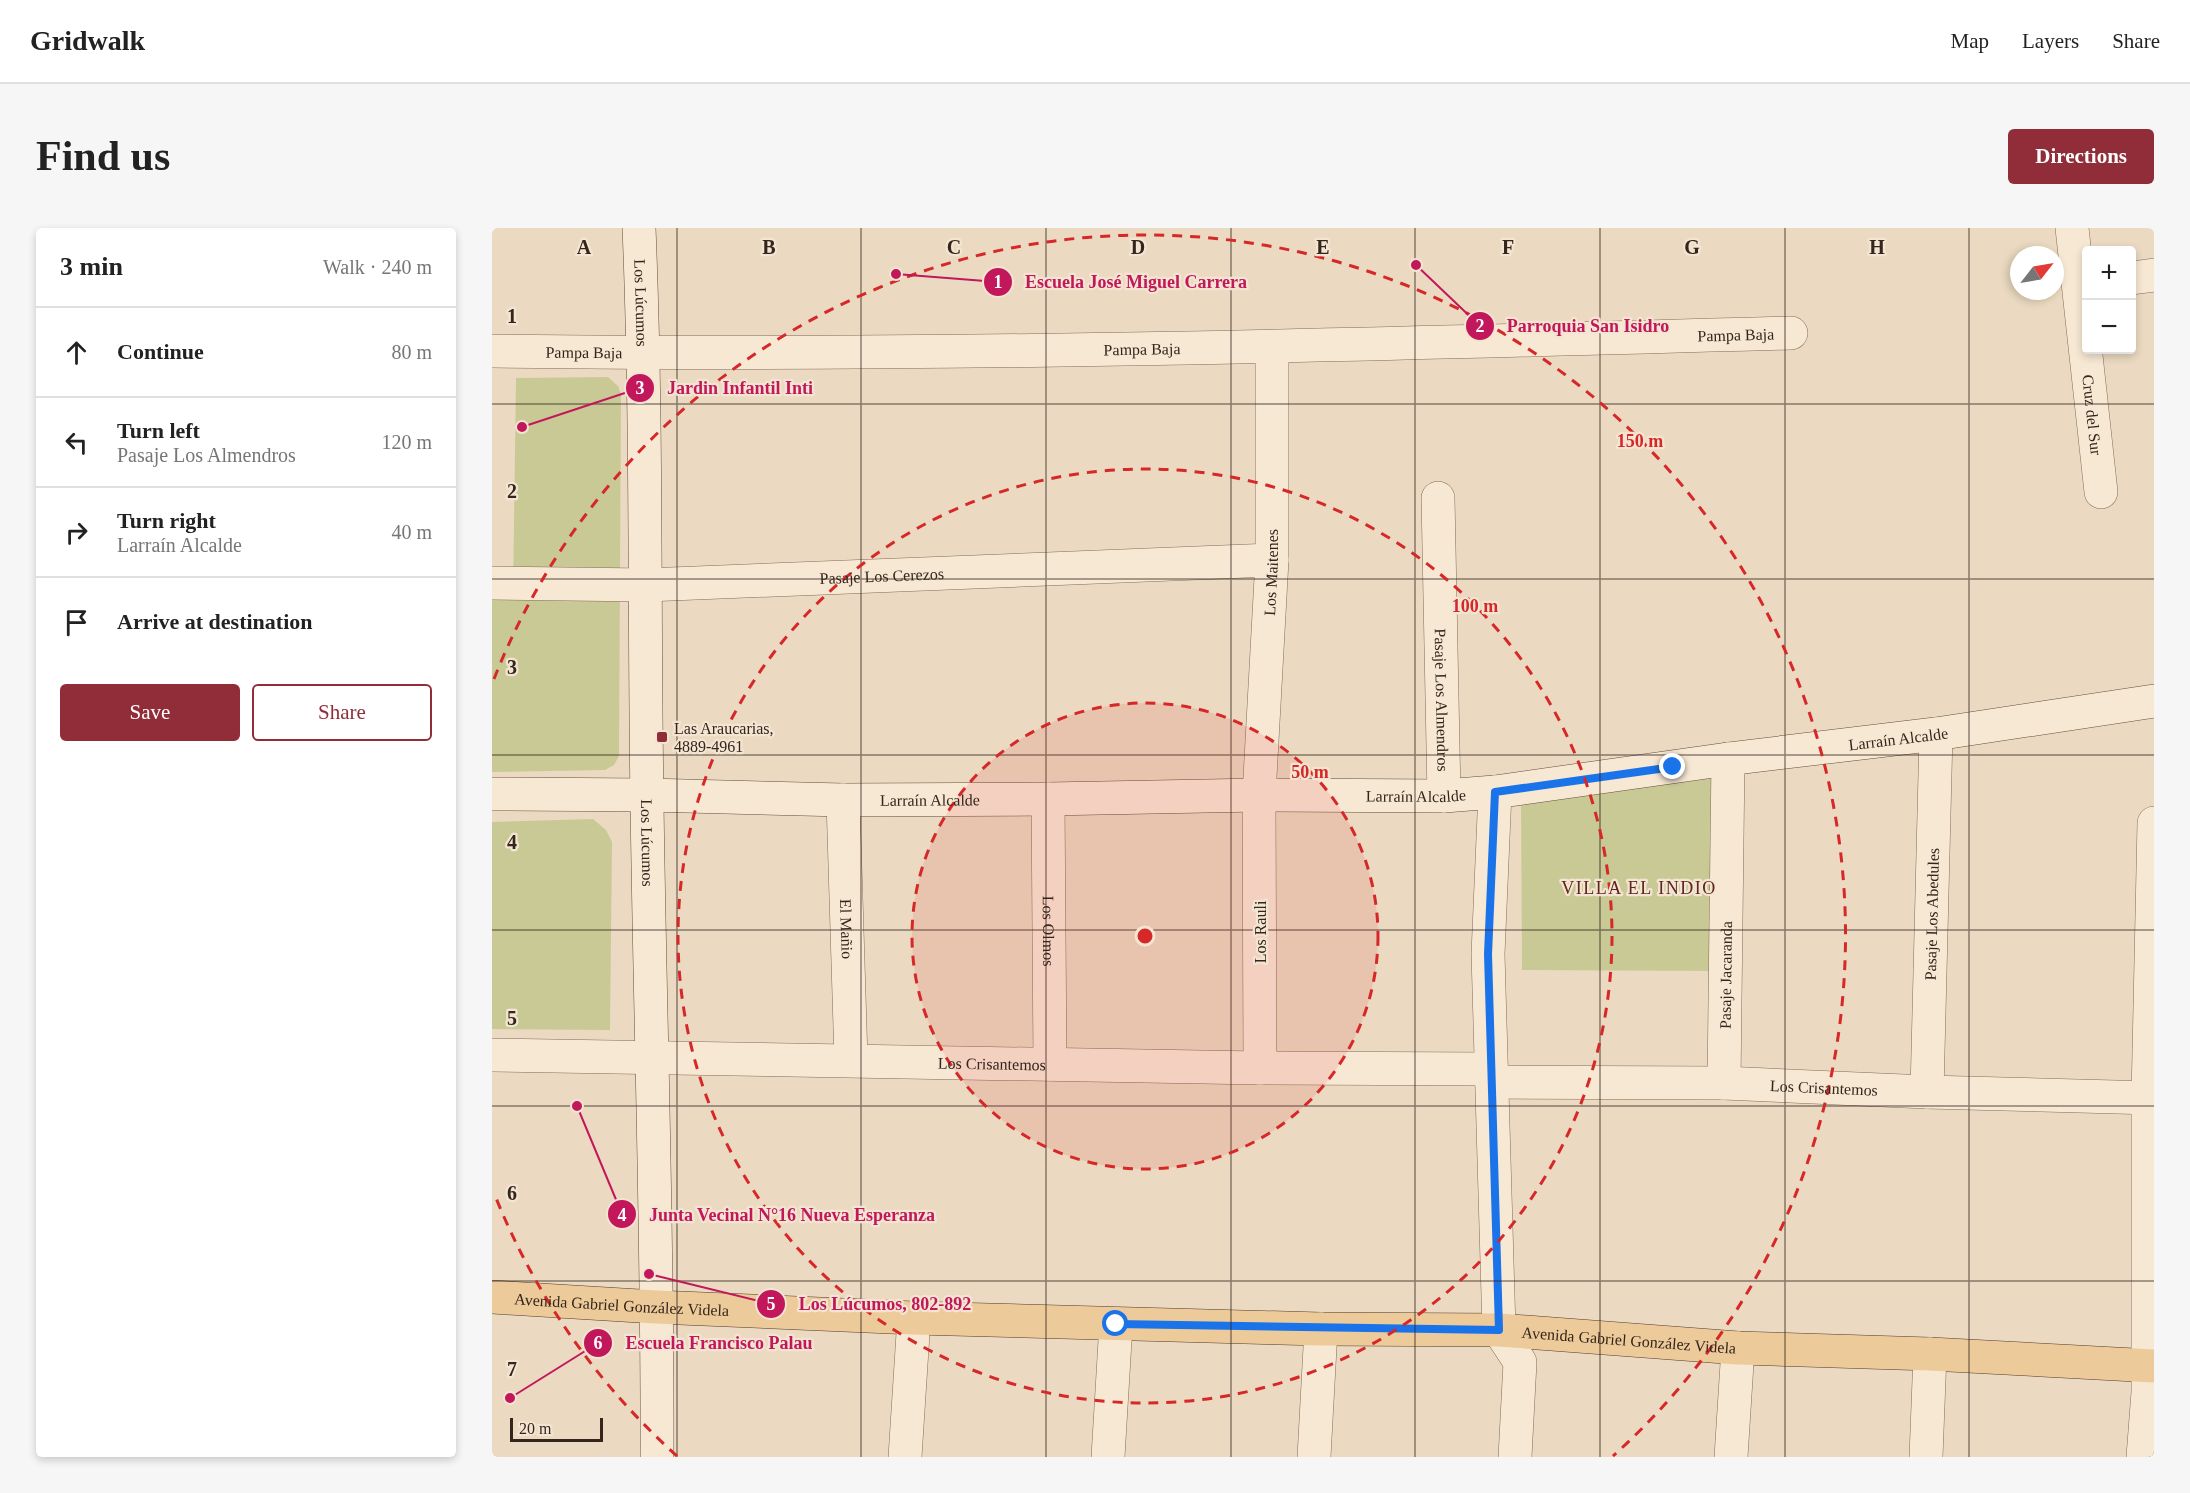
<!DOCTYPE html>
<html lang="en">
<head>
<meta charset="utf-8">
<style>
  :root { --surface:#fff; --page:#f6f6f6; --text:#222; --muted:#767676; --line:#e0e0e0; --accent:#902d39 }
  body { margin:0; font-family:"Times New Roman",serif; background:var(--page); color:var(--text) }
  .controls { position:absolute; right:18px; top:18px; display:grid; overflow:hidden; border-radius:6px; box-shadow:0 3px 9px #0003 }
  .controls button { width:54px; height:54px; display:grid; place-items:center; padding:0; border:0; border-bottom:2px solid var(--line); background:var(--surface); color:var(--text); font:30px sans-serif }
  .compass { position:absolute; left:1518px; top:18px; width:54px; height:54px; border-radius:50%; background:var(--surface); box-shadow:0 3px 9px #0003; rotate:59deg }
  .scale { position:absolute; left:18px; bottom:15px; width:93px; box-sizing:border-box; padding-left:6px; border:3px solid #34261d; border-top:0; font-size:16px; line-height:21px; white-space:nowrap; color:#34261d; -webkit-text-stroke:4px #f3e5d1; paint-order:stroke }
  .stop { position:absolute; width:18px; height:18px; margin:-14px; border:4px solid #1a73e8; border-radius:50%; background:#fff }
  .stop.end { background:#1a73e8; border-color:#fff; box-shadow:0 2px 6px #0008 }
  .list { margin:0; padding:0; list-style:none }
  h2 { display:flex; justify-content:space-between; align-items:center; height:78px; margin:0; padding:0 24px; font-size:26px }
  h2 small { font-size:20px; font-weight:400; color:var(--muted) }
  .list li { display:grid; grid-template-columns:39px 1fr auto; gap:18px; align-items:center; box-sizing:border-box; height:90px; padding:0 24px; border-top:2px solid var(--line) }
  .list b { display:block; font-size:22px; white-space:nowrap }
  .list p { margin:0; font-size:20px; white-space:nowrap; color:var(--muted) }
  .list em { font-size:20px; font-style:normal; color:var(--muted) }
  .actions { display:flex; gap:12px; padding:18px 24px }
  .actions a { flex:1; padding:14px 0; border:2px solid var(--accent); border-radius:6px; text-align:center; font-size:21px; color:var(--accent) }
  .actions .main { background:var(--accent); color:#fff }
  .icon { flex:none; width:33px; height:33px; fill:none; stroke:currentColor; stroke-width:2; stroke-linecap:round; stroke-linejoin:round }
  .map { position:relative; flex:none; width:1662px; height:1229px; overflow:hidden; border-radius:6px }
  header { display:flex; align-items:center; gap:36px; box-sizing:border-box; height:84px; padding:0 30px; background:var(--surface); border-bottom:2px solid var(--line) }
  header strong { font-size:28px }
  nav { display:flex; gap:33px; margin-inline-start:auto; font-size:21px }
  .intro { display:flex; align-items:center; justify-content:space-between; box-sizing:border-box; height:144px; padding:0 36px }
  h1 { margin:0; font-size:42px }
  .button { padding:15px 27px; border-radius:6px; background:var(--accent); color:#fff; font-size:21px; font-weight:700 }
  main { display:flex; gap:36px; padding:0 36px }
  aside { flex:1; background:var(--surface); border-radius:6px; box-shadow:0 3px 9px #0003 }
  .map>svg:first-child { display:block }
</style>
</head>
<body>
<header>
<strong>Gridwalk</strong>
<nav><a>Map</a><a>Layers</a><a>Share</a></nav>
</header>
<div class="intro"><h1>Find us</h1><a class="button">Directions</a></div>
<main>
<aside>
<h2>3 min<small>Walk · 240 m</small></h2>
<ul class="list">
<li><svg class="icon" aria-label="ahead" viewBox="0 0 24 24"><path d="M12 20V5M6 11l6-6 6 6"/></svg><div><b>Continue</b></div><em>80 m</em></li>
<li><svg class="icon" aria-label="left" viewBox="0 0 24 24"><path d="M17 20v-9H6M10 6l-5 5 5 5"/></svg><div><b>Turn left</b><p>Pasaje Los Almendros</p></div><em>120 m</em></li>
<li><svg class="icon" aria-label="right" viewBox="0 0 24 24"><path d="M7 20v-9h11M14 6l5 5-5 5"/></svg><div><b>Turn right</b><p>Larraín Alcalde</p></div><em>40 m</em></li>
<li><svg class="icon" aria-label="arrive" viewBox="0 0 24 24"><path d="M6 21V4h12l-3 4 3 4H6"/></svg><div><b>Arrive at destination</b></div></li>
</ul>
<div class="actions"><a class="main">Save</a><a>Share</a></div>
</aside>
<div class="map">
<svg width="1662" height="1229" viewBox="0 0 1662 1229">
  <rect width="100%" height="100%" fill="#ebdac1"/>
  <!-- green -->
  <path fill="#c9c996" d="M116 149 126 158 129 166 127 528 122 537 113 542 0 544V367L21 366 24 150Z
    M1223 550 1219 743 1030 742 1029 575Z
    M101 591 114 602 120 614 118 802 0 801V594Z"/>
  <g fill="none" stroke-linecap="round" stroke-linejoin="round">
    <!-- street casing -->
    <g stroke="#846b5a" stroke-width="34">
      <g id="street">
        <path id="s1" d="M1580 0 1609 264"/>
        <path d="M1640 50 1662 47"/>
        <path id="s2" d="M0 123C433 129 866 117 1299 105"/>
        <path id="s3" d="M946 270 952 568"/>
        <path id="s4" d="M0 355 154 357 780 332"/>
        <path d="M1003 564 996 726 1007 1102 1028 1134 1023 1229"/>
        <path id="s5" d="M556 571 558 836"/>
        <path id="s6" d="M351 572 359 832"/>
        <path id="s7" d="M0 827 768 840 999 841"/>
        <path id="s8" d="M768 840 767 567 780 332V120"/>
        <path id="s9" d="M1000 854 1232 855 1435 864 1662 870"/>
        <path id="s10" d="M1232 855 1236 531"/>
        <path id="s11" d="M1435 864 1444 506"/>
        <path d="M413 1229 422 1090"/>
        <path d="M616 1229 624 1096"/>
        <path d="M822 1229 829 1101"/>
        <path d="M1239 1229 1246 1120"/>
        <path d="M1434 1229 1438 1126"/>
        <path d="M1651 1229 1656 1164V870L1662 595"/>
      </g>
    </g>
    <!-- secondary casing -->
    <g stroke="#664d3d" stroke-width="34">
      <g id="secondary">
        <path id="s12" d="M147 0C155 191 152 383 155 574 158 793 166 1011 165 1229"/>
        <path id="s13" d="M0 566 155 567 351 572 556 571 767 567 952 568 1003 564 1236 531 1444 506 1662 473"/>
      </g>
    </g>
    <!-- primary casing -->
    <g stroke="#523b2e" stroke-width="34">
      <g id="primary">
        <path id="s14" d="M0 1069 164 1079 422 1090 829 1101 1007 1102 1246 1120 1438 1126 1662 1138"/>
      </g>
    </g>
    <!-- street -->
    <use href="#street" stroke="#f7e8d4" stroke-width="33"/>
    <!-- secondary -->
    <use href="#secondary" stroke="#f7e8d4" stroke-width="33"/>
    <!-- primary -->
    <use href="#primary" stroke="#edca9a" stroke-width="33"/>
  </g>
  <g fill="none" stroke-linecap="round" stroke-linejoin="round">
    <!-- route -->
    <path stroke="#1a73e8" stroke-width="8" d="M624 1096 1007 1102 996 726 1003 564 1181 539"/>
  </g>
  <!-- grid -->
  <path fill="none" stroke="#34261d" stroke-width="1.5" stroke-opacity="0.55" d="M185 0V1229M369 0V1229M554 0V1229M739 0V1229M923 0V1229M1108 0V1229M1293 0V1229M1477 0V1229M0 176H1662M0 351H1662M0 527H1662M0 702H1662M0 878H1662M0 1053H1662"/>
  <!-- distance rings -->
  <circle cx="653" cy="708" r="233" fill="#d62828" fill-opacity=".12"/>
  <g fill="none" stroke="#d62828" stroke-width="3" stroke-dasharray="10 8">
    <circle cx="653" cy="708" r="233"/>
    <circle cx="653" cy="708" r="467"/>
    <path d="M185 1228A700 700 0 0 1 2 965M2 451A700 700 0 1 1 1121 1228"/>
  </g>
  <!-- markers -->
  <rect fill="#902d39" stroke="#f3e5d1" stroke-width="2" x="164" y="503" width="12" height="12" rx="3"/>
  <g text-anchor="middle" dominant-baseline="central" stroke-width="4.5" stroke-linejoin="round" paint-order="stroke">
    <!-- street labels -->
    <g font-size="16" fill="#34261d" stroke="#f3e5d1">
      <text stroke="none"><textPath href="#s12" startOffset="75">Los Lúcumos</textPath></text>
      <text stroke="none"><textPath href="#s2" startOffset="1244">Pampa Baja</textPath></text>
      <text stroke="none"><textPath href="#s2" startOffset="650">Pampa Baja</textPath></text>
      <text stroke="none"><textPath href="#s2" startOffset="92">Pampa Baja</textPath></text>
      <text stroke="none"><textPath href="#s1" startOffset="188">Cruz del Sur</textPath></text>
      <text stroke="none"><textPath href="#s8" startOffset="496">Los Maitenes</textPath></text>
      <text stroke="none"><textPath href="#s4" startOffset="390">Pasaje Los Cerezos</textPath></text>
      <text stroke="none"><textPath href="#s3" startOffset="202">Pasaje Los Almendros</textPath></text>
      <text stroke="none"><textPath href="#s13" startOffset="1410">Larraín Alcalde</textPath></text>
      <text stroke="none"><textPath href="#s13" startOffset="924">Larraín Alcalde</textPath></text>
      <text stroke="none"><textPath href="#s13" startOffset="438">Larraín Alcalde</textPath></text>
      <text stroke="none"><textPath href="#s12" startOffset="615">Los Lúcumos</textPath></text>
      <text stroke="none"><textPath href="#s11" startOffset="178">Pasaje Los Abedules</textPath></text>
      <text stroke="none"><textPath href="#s6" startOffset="129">El Mañio</textPath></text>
      <text stroke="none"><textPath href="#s5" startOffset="132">Los Olmos</textPath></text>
      <text transform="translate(768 704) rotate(-90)">Los Rauli</text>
      <text stroke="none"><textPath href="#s10" startOffset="108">Pasaje Jacaranda</textPath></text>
      <text stroke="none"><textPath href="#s7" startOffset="500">Los Crisantemos</textPath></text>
      <text stroke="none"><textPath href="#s9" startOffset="332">Los Crisantemos</textPath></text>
      <text stroke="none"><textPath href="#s14" startOffset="130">Avenida Gabriel González Videla</textPath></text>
      <text stroke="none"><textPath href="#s14" startOffset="1138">Avenida Gabriel González Videla</textPath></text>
    </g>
    <!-- poi labels -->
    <g font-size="16" fill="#34261d" stroke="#f3e5d1" text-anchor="start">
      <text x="182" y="500">Las Araucarias,<tspan x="182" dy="18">4889-4961</tspan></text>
    </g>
    <!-- neighbourhood labels -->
    <g font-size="18" letter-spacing="1.5" fill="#5f251f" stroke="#f3e5d1">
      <text x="1147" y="660">VILLA EL INDIO</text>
    </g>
  </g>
  <g font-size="20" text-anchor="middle" font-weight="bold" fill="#34261d" stroke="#f3e5d1" stroke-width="4.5" stroke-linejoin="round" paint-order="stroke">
    <text x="92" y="26">A</text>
    <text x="277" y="26">B</text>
    <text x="462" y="26">C</text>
    <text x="646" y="26">D</text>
    <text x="831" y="26">E</text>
    <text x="1016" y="26">F</text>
    <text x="1200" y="26">G</text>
    <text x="1385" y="26">H</text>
    <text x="20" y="95">1</text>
    <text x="20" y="270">2</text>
    <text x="20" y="446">3</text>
    <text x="20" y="621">4</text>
    <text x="20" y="797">5</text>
    <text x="20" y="972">6</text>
    <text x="20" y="1148">7</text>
  </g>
  <circle cx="653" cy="708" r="9" fill="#d62828" stroke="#f3e5d1" stroke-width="3"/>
  <g font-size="18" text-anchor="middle" font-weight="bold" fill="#d62828" stroke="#f3e5d1" stroke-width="4.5" stroke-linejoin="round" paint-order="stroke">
    <text x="1148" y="219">150 m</text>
    <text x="983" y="384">100 m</text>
    <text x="818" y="550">50 m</text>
  </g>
  <!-- callouts -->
  <path fill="none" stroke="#c2185b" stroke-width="2" d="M404 46L506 54M924 37L988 98M30 199L148 160M85 878L130 986M157 1046L279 1076M18 1170L106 1115"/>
  <g fill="#c2185b" stroke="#f3e5d1" stroke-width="2">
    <circle cx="404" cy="46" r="6"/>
    <circle cx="924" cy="37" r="6"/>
    <circle cx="30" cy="199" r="6"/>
    <circle cx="85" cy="878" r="6"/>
    <circle cx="157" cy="1046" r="6"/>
    <circle cx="18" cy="1170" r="6"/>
    <circle cx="506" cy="54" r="15"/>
    <circle cx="988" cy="98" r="15"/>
    <circle cx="148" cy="160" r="15"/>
    <circle cx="130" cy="986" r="15"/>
    <circle cx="279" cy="1076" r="15"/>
    <circle cx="106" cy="1115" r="15"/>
  </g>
  <g font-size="18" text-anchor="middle" font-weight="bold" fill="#fff">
    <text x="506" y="60">1</text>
    <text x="988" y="104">2</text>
    <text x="148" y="166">3</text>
    <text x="130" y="993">4</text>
    <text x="279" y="1082">5</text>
    <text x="106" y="1121">6</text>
  </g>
  <g font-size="18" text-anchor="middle" font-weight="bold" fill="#c2185b" stroke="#f3e5d1" stroke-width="4.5" stroke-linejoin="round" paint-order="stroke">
    <text x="644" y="60">Escuela José Miguel Carrera</text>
    <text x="1096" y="104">Parroquia San Isidro</text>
    <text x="248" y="166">Jardin Infantil Inti</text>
    <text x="300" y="993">Junta Vecinal N°16 Nueva Esperanza</text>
    <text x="393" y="1082">Los Lúcumos, 802-892</text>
    <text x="227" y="1121">Escuela Francisco Palau</text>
  </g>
</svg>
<div class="controls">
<button>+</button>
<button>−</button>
</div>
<svg class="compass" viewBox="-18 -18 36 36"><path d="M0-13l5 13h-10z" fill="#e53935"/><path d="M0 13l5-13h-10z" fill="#767676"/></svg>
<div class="scale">20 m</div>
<div class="stop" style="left:624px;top:1096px"></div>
<div class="stop end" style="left:1181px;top:539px"></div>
</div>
</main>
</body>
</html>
